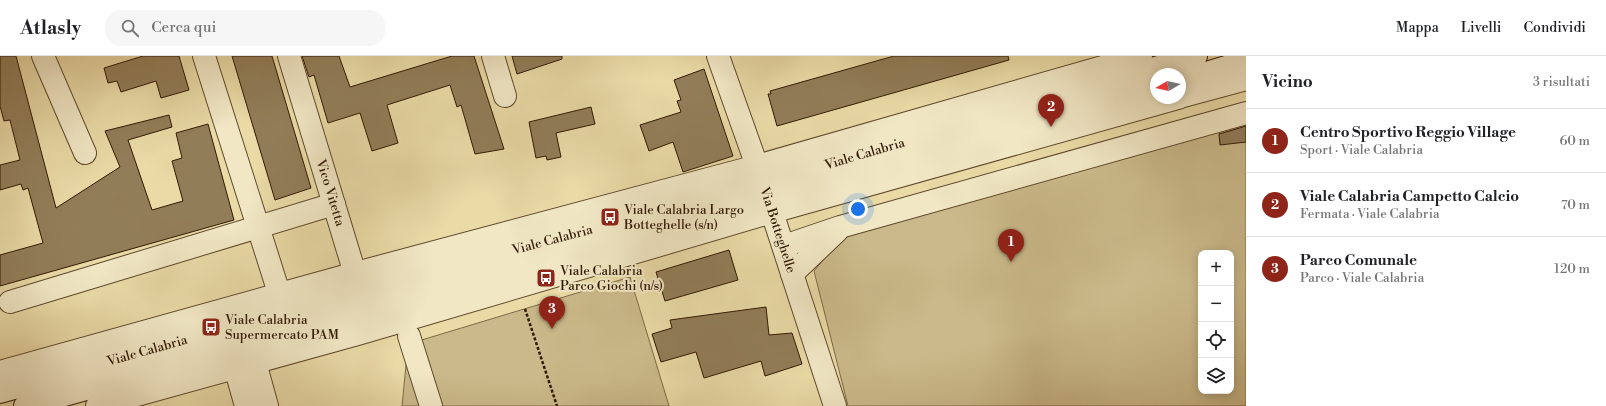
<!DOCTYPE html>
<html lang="it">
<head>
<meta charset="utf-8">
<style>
  :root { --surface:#fff; --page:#f6f6f6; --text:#202124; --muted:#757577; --line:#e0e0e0; --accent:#8f2418 }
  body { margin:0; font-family:"Libre Bodoni",serif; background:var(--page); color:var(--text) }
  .controls { position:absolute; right:12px; bottom:12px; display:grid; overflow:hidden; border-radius:8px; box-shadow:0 2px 10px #0003 }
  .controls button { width:36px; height:36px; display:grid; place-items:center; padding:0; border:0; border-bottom:1px solid var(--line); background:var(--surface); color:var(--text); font:20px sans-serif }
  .compass { position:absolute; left:1150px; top:12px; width:36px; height:36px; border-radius:50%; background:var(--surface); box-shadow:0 2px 10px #0003; rotate:261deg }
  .you { position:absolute; left:858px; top:153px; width:14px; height:14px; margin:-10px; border:3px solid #fff; border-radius:50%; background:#1a73e8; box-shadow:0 0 0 6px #1a73e833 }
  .badge { display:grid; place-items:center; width:26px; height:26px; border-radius:50%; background:var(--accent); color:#fff; font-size:13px; font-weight:700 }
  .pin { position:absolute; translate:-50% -33px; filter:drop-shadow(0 1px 2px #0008) }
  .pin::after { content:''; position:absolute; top:21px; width:14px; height:12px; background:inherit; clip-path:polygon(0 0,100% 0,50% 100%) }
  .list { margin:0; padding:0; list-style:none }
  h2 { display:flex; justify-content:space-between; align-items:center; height:52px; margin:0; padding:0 16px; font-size:17px }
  h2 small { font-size:13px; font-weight:400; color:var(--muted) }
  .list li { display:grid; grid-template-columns:26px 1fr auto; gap:12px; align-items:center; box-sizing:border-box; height:64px; padding:0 16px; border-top:1px solid var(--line) }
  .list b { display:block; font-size:15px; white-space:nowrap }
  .list p { margin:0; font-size:13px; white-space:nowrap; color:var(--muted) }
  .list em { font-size:13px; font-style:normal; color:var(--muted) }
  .icon { flex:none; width:22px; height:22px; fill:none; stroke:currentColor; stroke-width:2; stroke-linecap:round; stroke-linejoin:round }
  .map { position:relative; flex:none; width:1246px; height:350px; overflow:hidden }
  header { display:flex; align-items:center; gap:24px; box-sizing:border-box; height:56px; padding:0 20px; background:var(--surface); border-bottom:1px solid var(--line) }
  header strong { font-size:19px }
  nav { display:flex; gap:22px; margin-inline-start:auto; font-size:14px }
  .search { width:280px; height:36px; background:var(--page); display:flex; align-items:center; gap:10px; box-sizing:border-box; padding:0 14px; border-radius:16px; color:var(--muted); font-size:15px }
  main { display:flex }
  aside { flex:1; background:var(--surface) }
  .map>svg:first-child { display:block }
</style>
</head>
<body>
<header>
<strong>Atlasly</strong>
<div class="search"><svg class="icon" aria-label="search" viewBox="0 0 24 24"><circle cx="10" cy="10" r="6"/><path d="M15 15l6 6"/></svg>Cerca qui</div>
<nav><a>Mappa</a><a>Livelli</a><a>Condividi</a></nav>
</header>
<main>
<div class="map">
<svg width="1246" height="350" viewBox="0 0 1246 350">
  <rect width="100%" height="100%" fill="#e9daa6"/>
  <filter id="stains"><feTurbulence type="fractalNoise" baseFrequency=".005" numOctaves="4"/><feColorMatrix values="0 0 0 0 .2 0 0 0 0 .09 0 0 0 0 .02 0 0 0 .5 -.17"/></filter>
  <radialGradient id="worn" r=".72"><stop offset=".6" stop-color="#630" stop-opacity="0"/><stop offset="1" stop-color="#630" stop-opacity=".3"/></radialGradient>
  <!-- green -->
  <path fill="#cab98a" stroke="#7e6947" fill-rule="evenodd" d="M1246 62V350H848L814 215 850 172ZM1201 197H1231V335H1201Z
    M630 221 669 350H434L415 286Z
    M408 289 427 350H402Z"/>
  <!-- building -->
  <path fill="#917d58" stroke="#311904" d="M0 0H16L56 152 120 111 105 75 169 59 172 71 128 84 152 154 183 145 172 105 182 102 176 77 208 68 234 164 0 230V199L43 187 28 132 23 134 21 128 0 134V109L20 104 10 64 4 65 0 50Z
    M143 0H179L189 34 161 42 156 25 121 36 117 25 108 27 104 12Z
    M232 0H272L311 132 275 144Z
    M302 0H339L350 31 452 0H474L504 93 475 98 461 49 457 51 450 29 387 49 398 87 372 95 360 57 328 67 314 19 309 21Z
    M512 0H562V3L517 18Z
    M894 0H1008L1009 4 777 70 768 38H771L770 35Z
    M704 13 733 100 683 116 673 86 649 95 640 69 681 56 677 45 681 44 674 24Z
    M591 51 595 68 556 77 561 101 547 104 546 100 536 102 529 66Z
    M1246 70V86L1220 89 1219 78Z
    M729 194 738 224 665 245 656 216Z
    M766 251 769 279 792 277 802 308 765 320 761 305 704 322 696 296 661 306 652 278 672 272 670 264Z"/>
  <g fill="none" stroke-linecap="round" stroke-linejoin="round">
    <!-- street casing -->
    <g stroke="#5f492c" stroke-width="24">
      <g id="street">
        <path d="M43 0 85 97"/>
        <path d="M204 0 279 237"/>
        <path id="s1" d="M289 0 359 231"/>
        <path d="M493 0 505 40"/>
        <path id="s2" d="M718 0 757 110 835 350"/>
        <path d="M1180 41 1246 23"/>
        <path d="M784 190 840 171 1246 57"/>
        <path d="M792 218 837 175"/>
        <path d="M10 246 334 148"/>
        <path d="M409 280 431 350"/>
        <path d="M251 292 267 350"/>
        <path d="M231 297 246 350"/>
        <path d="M0 316 341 221 757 110 1141 0"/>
        <path d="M97 350 358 278 772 156 1178 42"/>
      </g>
    </g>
    <!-- secondary casing -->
    <g stroke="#311904" stroke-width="24">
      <g id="secondary">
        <path d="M1180 25 1246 5"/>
        <path id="s3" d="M0 336 360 235 763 128 1196 0"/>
        <path d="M25 350 366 255 769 146 1156 32"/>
      </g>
    </g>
    <!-- path -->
    <path stroke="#311904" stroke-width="2.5" stroke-dasharray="3 2" stroke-linecap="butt" d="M525 253 557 350"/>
    <!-- street -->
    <use href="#street" stroke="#f1e7c5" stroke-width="22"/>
    <!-- secondary -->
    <use href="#secondary" stroke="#f1e7c5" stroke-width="22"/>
  </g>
  <!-- icons -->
  <defs>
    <g id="bus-square" transform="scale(1)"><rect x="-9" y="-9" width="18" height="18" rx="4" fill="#8f2418" stroke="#f1e7c5"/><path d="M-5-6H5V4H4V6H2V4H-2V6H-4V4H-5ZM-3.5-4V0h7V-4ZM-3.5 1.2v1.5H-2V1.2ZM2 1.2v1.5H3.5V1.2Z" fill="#fff"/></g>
  </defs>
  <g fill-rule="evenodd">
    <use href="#bus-square" x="610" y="161"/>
    <use href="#bus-square" x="546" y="222"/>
    <use href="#bus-square" x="211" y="271"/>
  </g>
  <g text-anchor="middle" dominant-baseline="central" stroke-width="4" stroke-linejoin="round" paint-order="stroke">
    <!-- street labels -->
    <g font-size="13" fill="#311904" stroke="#f1e7c5">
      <text stroke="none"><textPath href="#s3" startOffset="897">Viale Calabria</textPath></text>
      <text stroke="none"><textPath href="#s1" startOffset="143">Vico Vitetta</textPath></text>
      <text stroke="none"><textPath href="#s2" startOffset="184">Via Botteghelle</textPath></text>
      <text stroke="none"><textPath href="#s3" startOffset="573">Viale Calabria</textPath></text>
      <text stroke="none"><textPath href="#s3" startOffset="153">Viale Calabria</textPath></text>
    </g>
    <!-- poi labels -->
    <g font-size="13" fill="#311904" stroke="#f1e7c5" text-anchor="start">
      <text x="624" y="154">Viale Calabria Largo<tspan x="624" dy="15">Botteghelle (s/n)</tspan></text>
      <text x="560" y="215">Viale Calabria<tspan x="560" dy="15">Parco Giochi (n/s)</tspan></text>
      <text x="225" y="264">Viale Calabria<tspan x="225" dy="15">Supermercato PAM</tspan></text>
    </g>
  </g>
  <rect width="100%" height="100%" filter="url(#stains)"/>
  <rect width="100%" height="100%" fill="url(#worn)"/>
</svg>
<div class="controls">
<button>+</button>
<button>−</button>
<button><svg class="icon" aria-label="locate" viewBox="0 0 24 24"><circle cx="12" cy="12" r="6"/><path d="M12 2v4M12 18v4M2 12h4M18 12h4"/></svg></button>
<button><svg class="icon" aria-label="layers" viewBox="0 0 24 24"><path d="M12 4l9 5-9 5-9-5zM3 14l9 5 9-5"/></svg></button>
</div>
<svg class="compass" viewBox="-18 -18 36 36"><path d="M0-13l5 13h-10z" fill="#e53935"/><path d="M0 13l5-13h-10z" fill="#757577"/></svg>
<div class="you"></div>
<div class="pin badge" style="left:1011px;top:206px">1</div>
<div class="pin badge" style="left:1051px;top:71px">2</div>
<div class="pin badge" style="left:552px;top:273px">3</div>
</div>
<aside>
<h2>Vicino<small>3 risultati</small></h2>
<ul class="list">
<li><span class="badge">1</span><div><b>Centro Sportivo Reggio Village</b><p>Sport · Viale Calabria</p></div><em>60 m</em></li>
<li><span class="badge">2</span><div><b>Viale Calabria Campetto Calcio</b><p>Fermata · Viale Calabria</p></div><em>70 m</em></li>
<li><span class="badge">3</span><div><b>Parco Comunale</b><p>Parco · Viale Calabria</p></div><em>120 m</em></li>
</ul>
</aside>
</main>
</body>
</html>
